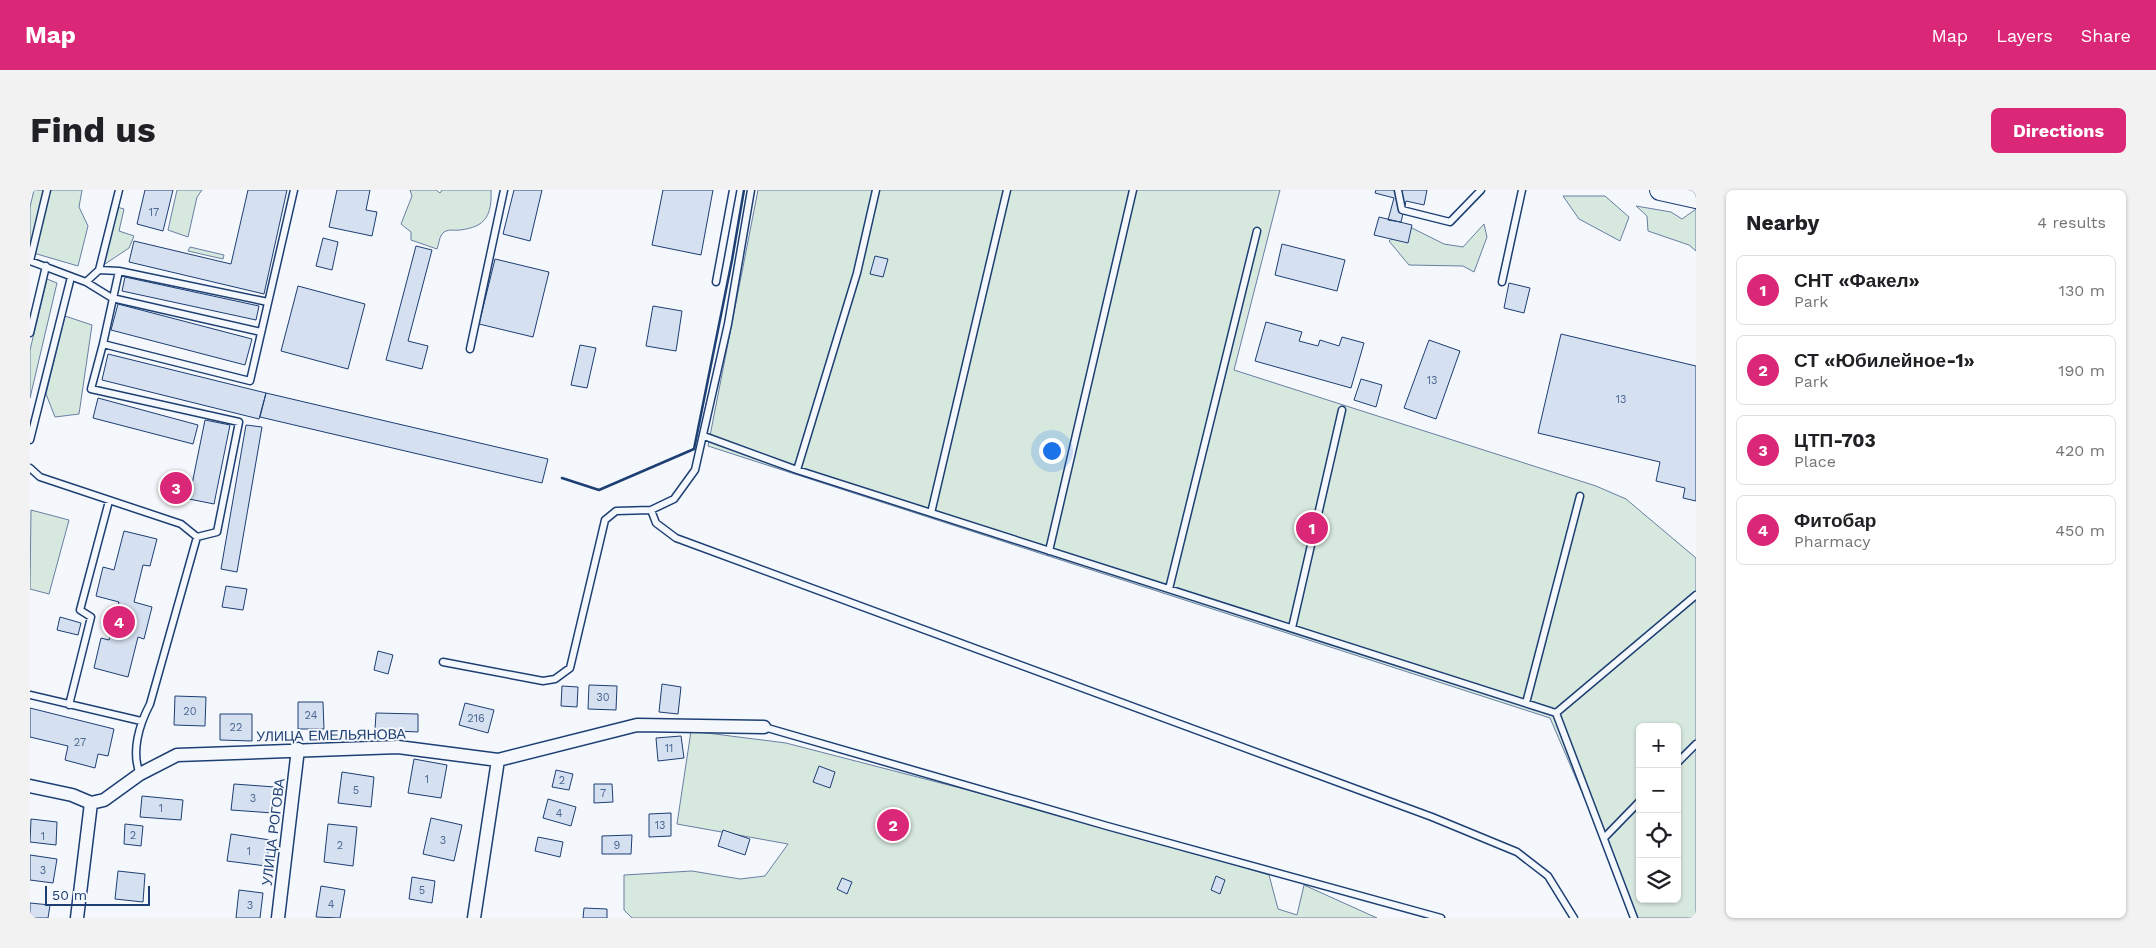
<!DOCTYPE html>
<html lang="en">
<head>
<meta charset="utf-8">
<style>
  :root { --surface:#fff; --page:#f2f2f2; --text:#202124; --muted:#757577; --line:#e0e0e0; --accent:#db2777 }
  body { margin:0; font-family:"Work Sans",sans-serif; background:var(--page); color:var(--text) }
  .controls { position:absolute; right:15px; bottom:15px; display:grid; overflow:hidden; border-radius:8px; box-shadow:0 1px 4px #0004 }
  .controls button { width:45px; height:45px; display:grid; place-items:center; padding:0; border:0; border-bottom:1px solid var(--line); background:var(--surface); color:var(--text); font:25px sans-serif }
  .scale { position:absolute; left:15px; bottom:12px; width:105px; box-sizing:border-box; padding-left:5px; border:2px solid #1d3f73; border-top:0; font-size:14px; line-height:18px; white-space:nowrap; color:#1d3f73; -webkit-text-stroke:4px #f4f7fb; paint-order:stroke }
  .you { position:absolute; left:1021px; top:260px; width:18px; height:18px; margin:-12px; border:4px solid #fff; border-radius:50%; background:#1a73e8; box-shadow:0 0 0 8px #1a73e833 }
  .badge { display:grid; place-items:center; width:32px; height:32px; border-radius:50%; background:var(--accent); color:#fff; font-size:16px; font-weight:700 }
  .pin { position:absolute; translate:-50% -50%; border:2px solid #fff; box-shadow:0 1px 5px #0006 }
  .list { margin:0; padding:0; list-style:none }
  h2 { display:flex; justify-content:space-between; align-items:center; height:65px; margin:0; padding:0 20px; font-size:21px }
  h2 small { font-size:16px; font-weight:400; color:var(--muted) }
  .list li { display:grid; grid-template-columns:32px 1fr auto; gap:15px; align-items:center; box-sizing:border-box; height:70px; margin:0 10px 10px; padding:0 10px; border:1px solid var(--line); border-radius:8px }
  .list b { display:block; font-size:19px; white-space:nowrap }
  .list p { margin:0; font-size:16px; white-space:nowrap; color:var(--muted) }
  .list em { font-size:16px; font-style:normal; color:var(--muted) }
  .icon { flex:none; width:28px; height:28px; fill:none; stroke:currentColor; stroke-width:2; stroke-linecap:round; stroke-linejoin:round }
  .map { position:relative; flex:none; width:1666px; height:728px; overflow:hidden; border-radius:8px }
  header { display:flex; align-items:center; gap:30px; box-sizing:border-box; height:70px; padding:0 25px; background:var(--accent); color:#fff }
  header strong { font-size:24px }
  nav { display:flex; gap:28px; margin-inline-start:auto; font-size:18px }
  .intro { display:flex; align-items:center; justify-content:space-between; box-sizing:border-box; height:120px; padding:0 30px }
  h1 { margin:0; font-size:35px }
  .button { padding:12px 22px; border-radius:8px; background:var(--accent); color:#fff; font-size:18px; font-weight:700 }
  main { display:flex; gap:30px; padding:0 30px }
  aside { flex:1; background:var(--surface); border-radius:8px; box-shadow:0 1px 4px #0004 }
  .map>svg:first-child { display:block }
</style>
</head>
<body>
<header>
<strong>Map</strong>
<nav><a>Map</a><a>Layers</a><a>Share</a></nav>
</header>
<div class="intro"><h1>Find us</h1><a class="button">Directions</a></div>
<main>
<div class="map">
<svg width="1666" height="728" viewBox="0 0 1666 728">
  <rect width="100%" height="100%" fill="#f4f7fb"/>
  <!-- green -->
  <path fill="#d7e8df" stroke="#687fa3" fill-rule="evenodd" d="M4 0H52L49 17 58 36 48 76 0 62V17Z
    M147 0H172L167 7 158 47 138 40Z
    M380 0H406L410 3 412 0H461C462 25 456 37 430 40 424 41 417 38 412 44 409 48 409 54 407 59L381 50V42L371 34 382 6Z
    M728 0H1250L1204 180 1566 296 1596 309 1666 368V728H1606L1520 528 678 256ZM1610 537H1647V709H1610Z
    M1533 6H1575L1599 27 1590 51 1549 29Z
    M1606 16 1641 22 1652 29 1666 19V61L1659 55 1618 41 1617 26Z
    M87 17 94 19 89 41 104 46 99 58 72 76Z
    M1454 34 1457 47 1444 82 1433 76 1379 75 1359 51 1378 36 1414 54 1433 57Z
    M160 57 194 65 193 69 158 61Z
    M17 89 27 93 0 208V160Z
    M35 126 62 135 49 224 25 227 16 204Z
    M1 320 39 330 19 404 0 399Z
    M661 541 756 553 1077 636 1239 685 1248 719 1267 725 1274 695 1347 728H602L594 720V685L662 681 710 689 735 686 758 654 647 634Z"/>
  <!-- building -->
  <path fill="#d5e0f0" stroke="#1d3f73" d="M115 0H143L133 41 107 34Z
    M218 0H257L234 104 99 72 104 51 201 74Z
    M307 0H340L336 20 347 22 342 46 299 37Z
    M484 0H512L500 51 473 44Z
    M633 0H683L671 65 622 55Z
    M1346 0H1397L1394 15 1376 11 1371 32 1358 30 1364 8 1345 3Z
    M1349 27 1382 35 1378 53 1344 45Z
    M293 48 308 52 302 80 286 76Z
    M1252 54 1315 70 1307 101 1245 85Z
    M386 56 402 60 378 151 398 156 392 179 356 170Z
    M845 66 858 69 853 87 840 84Z
    M465 69 519 82 503 147 449 134Z
    M95 87 229 116 226 130 92 101Z
    M1479 93 1500 98 1494 123 1474 118Z
    M268 96 335 114 318 179 251 161Z
    M88 114 222 149 215 175 81 140Z
    M623 116 652 121 646 161 616 156Z
    M1236 132 1272 142 1269 151 1288 156 1290 150 1309 156 1312 147 1334 153 1321 198 1225 171Z
    M1531 144 1666 176V311L1653 308 1655 298 1626 291 1630 272 1508 243Z
    M1399 150 1430 161 1406 229 1374 218Z
    M550 155 566 158 557 198 541 195Z
    M78 164 236 203 229 229 72 190Z
    M1331 189 1352 195 1346 217 1324 210Z
    M236 203 518 269 512 293 230 227Z
    M68 208 168 235 163 254 63 228Z
    M175 230 200 235 184 314 159 309Z
    M216 235 232 237 207 382 191 379Z
    M143 283 157 286 150 313 136 310Z
    M94 341 127 349 120 376 113 375 104 412 122 417 114 449 108 447 98 487 64 478 71 448 79 450 89 412 66 406 73 377 84 380Z
    M196 396 217 399 213 420 192 417Z
    M30 427 51 433 48 445 27 440Z
    M348 461 363 465 358 484 344 480Z
    M632 494 651 497 648 524 629 522Z
    M559 495 587 496 586 520 558 519Z
    M532 496 548 497 547 517 531 516Z
    M145 506 176 507 175 536 144 535Z
    M268 512H293L294 539H268Z
    M435 513 464 520 458 543 429 535Z
    M0 518 84 539 78 566 68 564 65 578 35 570 38 556 0 547Z
    M346 523 388 524V542L345 540Z
    M190 524H222V551L190 550Z
    M651 546 654 568 628 571 626 548Z
    M384 569 417 575 411 608 378 603Z
    M789 576 805 582 800 598 783 592Z
    M526 580 543 584 539 600 522 597Z
    M312 582 344 587 341 617 308 613Z
    M204 594 245 597 243 623 201 620Z
    M564 594H582L583 612 564 613Z
    M112 606 153 610 151 630 110 627Z
    M518 609 546 617 541 636 513 628Z
    M641 623V646L619 647V624Z
    M401 628 432 635 424 671 393 664Z
    M1 629 27 632 26 655 0 652Z
    M95 634 113 636 111 656 94 654Z
    M298 634 327 637 323 676 294 672Z
    M693 640 720 649 715 665 688 656Z
    M201 644 240 650 236 676 197 671Z
    M602 645 601 664H572V646Z
    M508 647 533 652 530 667 505 661Z
    M0 665 27 669 23 693 0 690Z
    M88 681 115 684 113 712 85 709Z
    M1186 686 1195 690 1190 704 1181 700Z
    M382 687 405 691 402 713 379 709Z
    M812 688 822 692 817 704 807 699Z
    M291 696 315 700 310 728 286 727Z
    M209 700 233 703 230 728H206Z
    M0 713 20 715 18 728H0Z
    M554 718 577 719V728H553Z"/>
  <g fill="none" stroke-linecap="round" stroke-linejoin="round">
    <!-- service casing -->
    <g stroke="#1d3f73" stroke-width="9">
      <path id="service" d="M1368 0 1372 20 1420 32 1451 0
        M0 71 56 92 69 80 89 0
        M0 71 17 0
        M69 80 89 81
        M56 92 82 108 231 142
        M686 92 703 0
        M1472 92 1492 0
        M0 143 16 76
        M73 154 89 81 238 112
        M440 159 474 0
        M674 246 767 280 1526 523
        M0 250 41 87
        M0 278 10 287 151 334 167 347 120 514C109 535 101 562 110 584
        M767 280 827 83 846 0
        M621 320 626 333 646 348 1402 627 1487 662 1518 686 1544 728
        M901 323 977 0
        M167 347 187 342 209 232 61 199 73 154 220 191 264 0
        M1019 361 1103 0
        M1139 399 1227 41
        M1262 438 1312 220
        M413 472 513 491 525 489 540 478 575 330 586 321 621 320 644 309 665 280 698 134 721 0
        M0 505 111 531
        M1496 513 1550 306
        M39 515 61 427 50 420 79 311
        M1526 523 1604 728
        M1526 523 1666 405
        M734 537 1077 636 1411 728
        M1647 573 1666 554
        M1574 648 1610 611"/>
    </g>
    <!-- minor casing -->
    <g stroke="#1d3f73" stroke-width="15">
      <path id="minor" d="M0 596 42 605 61 613 74 610 110 584 147 565 368 557 468 570 607 535 734 537
        M47 728 61 613
        M248 728 268 559
        M444 728 468 570"/>
    </g>
    <!-- primary casing -->
    <g stroke="#1d3f73" stroke-width="22">
      <path id="primary" d="M1630 0 1666 8"/>
    </g>
    <!-- service -->
    <use href="#service" stroke="#f4f7fb" stroke-width="6"/>
    <!-- minor -->
    <use href="#minor" stroke="#f4f7fb" stroke-width="12"/>
    <!-- primary -->
    <use href="#primary" stroke="#f4f7fb" stroke-width="20"/>
    <!-- wall -->
    <path stroke="#1d3f73" stroke-width="2.5" d="M532 288 569 300 664 259 702 70 714 0"/>
  </g>
  <g text-anchor="middle" dominant-baseline="central" stroke-width="4" stroke-linejoin="round" paint-order="stroke">
    <!-- number labels -->
    <g font-size="11" fill="#4b6792">
      <text x="124" y="22">17</text>
      <text x="1402" y="190">13</text>
      <text x="1591" y="209">13</text>
      <text x="573" y="507">30</text>
      <text x="160" y="521">20</text>
      <text x="281" y="525">24</text>
      <text x="446" y="528">216</text>
      <text x="206" y="537">22</text>
      <text x="50" y="552">27</text>
      <text x="639" y="558">11</text>
      <text x="397" y="589">1</text>
      <text x="532" y="590">2</text>
      <text x="326" y="600">5</text>
      <text x="573" y="603">7</text>
      <text x="223" y="608">3</text>
      <text x="131" y="618">1</text>
      <text x="529" y="623">4</text>
      <text x="630" y="635">13</text>
      <text x="103" y="645">2</text>
      <text x="13" y="646">1</text>
      <text x="413" y="650">3</text>
      <text x="310" y="655">2</text>
      <text x="587" y="655">9</text>
      <text x="219" y="661">1</text>
      <text x="13" y="680">3</text>
      <text x="392" y="700">5</text>
      <text x="301" y="714">4</text>
      <text x="220" y="715">3</text>
    </g>
    <!-- street labels -->
    <g font-size="14" fill="#1d3f73" stroke="#f4f7fb">
      <text transform="translate(301 545) rotate(-1)">УЛИЦА ЕМЕЛЬЯНОВА</text>
      <text transform="translate(243 642) rotate(-83)">УЛИЦА РОГОВА</text>
    </g>
  </g>
</svg>
<div class="controls">
<button>+</button>
<button>−</button>
<button><svg class="icon" aria-label="locate" viewBox="0 0 24 24"><circle cx="12" cy="12" r="6"/><path d="M12 2v4M12 18v4M2 12h4M18 12h4"/></svg></button>
<button><svg class="icon" aria-label="layers" viewBox="0 0 24 24"><path d="M12 4l9 5-9 5-9-5zM3 14l9 5 9-5"/></svg></button>
</div>
<div class="scale">50 m</div>
<div class="you"></div>
<div class="pin badge" style="left:1282px;top:338px">1</div>
<div class="pin badge" style="left:863px;top:635px">2</div>
<div class="pin badge" style="left:146px;top:298px">3</div>
<div class="pin badge" style="left:89px;top:432px">4</div>
</div>
<aside>
<h2>Nearby<small>4 results</small></h2>
<ul class="list">
<li><span class="badge">1</span><div><b>СНТ «Факел»</b><p>Park</p></div><em>130 m</em></li>
<li><span class="badge">2</span><div><b>СТ «Юбилейное-1»</b><p>Park</p></div><em>190 m</em></li>
<li><span class="badge">3</span><div><b>ЦТП-703</b><p>Place</p></div><em>420 m</em></li>
<li><span class="badge">4</span><div><b>Фитобар</b><p>Pharmacy</p></div><em>450 m</em></li>
</ul>
</aside>
</main>
</body>
</html>
